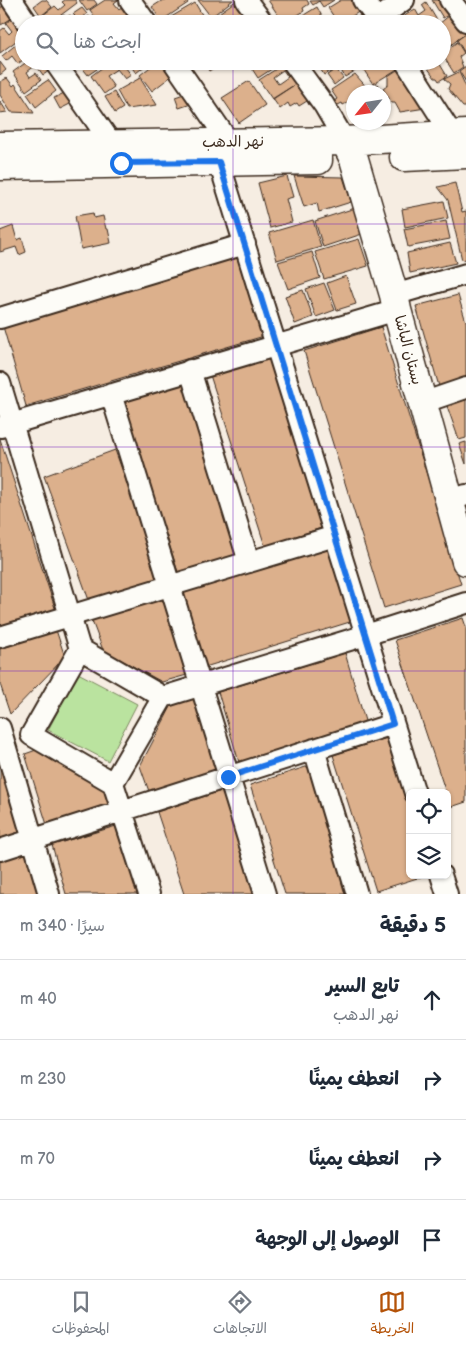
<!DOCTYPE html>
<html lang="ar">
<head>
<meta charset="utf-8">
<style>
  :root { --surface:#fff; --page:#f2f2f3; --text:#1f2937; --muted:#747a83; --line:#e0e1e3; --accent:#b45309 }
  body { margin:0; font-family:"Balsamiq Sans","Playpen Sans Arabic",sans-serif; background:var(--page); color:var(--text); direction:rtl }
  .controls { position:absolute; right:15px; bottom:15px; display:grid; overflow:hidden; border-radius:8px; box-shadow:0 1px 4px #0004 }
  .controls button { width:45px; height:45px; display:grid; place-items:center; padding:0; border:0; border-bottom:1px solid var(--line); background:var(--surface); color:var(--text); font:25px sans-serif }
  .compass { position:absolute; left:346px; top:85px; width:45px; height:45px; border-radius:50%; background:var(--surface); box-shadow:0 1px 4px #0004; rotate:240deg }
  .stop { position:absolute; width:15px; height:15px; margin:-11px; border:4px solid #1a73e8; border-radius:50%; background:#fff }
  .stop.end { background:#1a73e8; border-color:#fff; box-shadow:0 1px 5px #0008 }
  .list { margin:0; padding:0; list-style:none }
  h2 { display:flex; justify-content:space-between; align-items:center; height:65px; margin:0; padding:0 20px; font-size:21px }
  h2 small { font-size:16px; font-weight:400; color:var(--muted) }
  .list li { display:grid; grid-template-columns:32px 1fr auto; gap:15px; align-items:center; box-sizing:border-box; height:80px; padding:0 20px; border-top:1px solid var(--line) }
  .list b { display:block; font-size:19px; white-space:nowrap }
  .list p { margin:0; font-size:16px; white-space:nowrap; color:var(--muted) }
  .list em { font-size:16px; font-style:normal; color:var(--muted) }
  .icon { flex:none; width:28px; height:28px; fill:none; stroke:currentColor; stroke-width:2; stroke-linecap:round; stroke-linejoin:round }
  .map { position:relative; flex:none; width:466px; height:894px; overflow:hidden; direction:ltr }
  .search { position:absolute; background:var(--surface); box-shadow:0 1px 4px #0004; left:15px; right:15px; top:15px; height:55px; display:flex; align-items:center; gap:12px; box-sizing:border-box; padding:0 18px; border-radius:28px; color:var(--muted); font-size:19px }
  .sheet { height:385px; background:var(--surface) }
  nav { display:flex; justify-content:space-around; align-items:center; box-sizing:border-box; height:70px; border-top:1px solid var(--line); background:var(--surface); font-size:14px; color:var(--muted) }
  nav a { display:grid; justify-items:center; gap:2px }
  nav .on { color:var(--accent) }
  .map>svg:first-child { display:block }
</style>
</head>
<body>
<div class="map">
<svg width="466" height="894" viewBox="0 0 466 894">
  <rect width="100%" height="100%" fill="#f6ede2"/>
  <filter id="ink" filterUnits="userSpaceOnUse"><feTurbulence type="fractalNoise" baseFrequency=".02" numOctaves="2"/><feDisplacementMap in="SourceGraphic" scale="10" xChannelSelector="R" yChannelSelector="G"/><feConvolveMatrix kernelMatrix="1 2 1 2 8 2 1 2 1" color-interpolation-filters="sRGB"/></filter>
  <g filter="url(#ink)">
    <!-- green -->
    <path fill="#bae39f" stroke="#7a865e" d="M78 673 137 704 108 761 48 730Z"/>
    <!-- building -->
    <path fill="#dcb08c" stroke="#3b2a1e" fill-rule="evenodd" d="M42 0H46L52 7 41 16 34 6Z
      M65 0H75L77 3 49 24 43 15 55 6 59 10 65 5 62 2Z
      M79 0H94L97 4 87 11Z
      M105 0H118L114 3 119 9 126 4 132 12 116 24H100L90 10Z
      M163 0H186L188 3 161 21 152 7Z
      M198 0H233L211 17Z
      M237 0 254 20 249 24H216L212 18Z
      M268 0H307L309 4 303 8 304 11 284 24Z
      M334 0 323 7 319 1 313 5 310 1Z
      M341 0H353L360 11 340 24H334L331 18 334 17 328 8Z
      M432 0H444L452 13 443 18Z
      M426 2 438 22 435 24H402L400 19 415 9 419 16 426 11 422 5Z
      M195 3 207 23 168 24 166 20Z
      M3 6 12 18 1 25 0 8Z
      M317 7 326 24H289Z
      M82 8 87 14 74 24H52L64 15 66 18 70 15 72 17 75 16 73 14Z
      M456 10 466 25V33L442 52V24H439Z
      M364 13 371 24H347Z
      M89 16 92 21 89 24H78Z
      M133 16 138 24H121Z
      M14 17 24 30V35L0 53V31L4 28 9 34 12 31 6 23Z
      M466 34V55L457 40Z
      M24 38V59L18 64 12 56 6 61 2 56Z
      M457 42 464 53 459 57 463 67 454 73 442 54Z
      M28 61H46L52 69 43 75 36 65 27 72 30 77 36 73 41 80 26 91 13 72Z
      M77 61H92L97 69 88 75Z
      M111 61H121L131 75 125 79 117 69 106 76 114 87 104 94 91 76Z
      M127 61H151L136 73Z
      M158 61H171L178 71 152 91 140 75Z
      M204 61H224L209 71Z
      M247 61H284L258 78Z
      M324 61H346L324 75 318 65Z
      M348 61H356L360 68 345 77 339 67Z
      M365 61H401L404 65 373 84 360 64Z
      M436 61H438L447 76 439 81 437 78H435L427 67Z
      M0 62 6 70 0 75Z
      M287 62 299 82 272 99 259 80ZM283 70 288 77 278 84 273 77Z
      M406 64 432 107 400 112 395 103H392L383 89 388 85V76Z
      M466 66V82L459 71Z
      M336 69 343 78 334 85 327 75Z
      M459 72 466 87V107H463L448 89 450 84 444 79Z
      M355 74 369 90 364 92H354V99L343 105 342 103 338 105 334 101 337 99 331 90Z
      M7 78 13 86 15 84 34 113 11 112 0 95V82Z
      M140 78 157 105 127 109 117 91Z
      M48 80 56 91 36 107 27 94Z
      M249 81 265 105 239 123 222 98Z
      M300 81 314 103 309 105 307 101 299 106 297 103 290 107 288 103 280 109 273 99Z
      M377 84 383 92H365Z
      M68 91 74 102 60 109 54 98Z
      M114 92 123 108 115 113 105 97Z
      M190 92 194 103 179 108 175 97Z
      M0 101 7 112 0 113Z
      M287 176 293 197 286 199 292 222 270 228 258 183Z
      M294 176 343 177 351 202 319 212 317 203 304 207Z
      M455 183 462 212 466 211V259L462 260 448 200 438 187Z
      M444 201 448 218 405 227 402 209Z
      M355 208 362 234 323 247 315 221Z
      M93 213 94 218 103 216 106 229H108L111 243 81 249 75 216Z
      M313 220 321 247 277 260 269 233Z
      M446 221 450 239 408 247 404 229Z
      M13 226 17 240 22 238 26 252 19 255 16 247 0 252V231Z
      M359 239 368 266 324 279 315 252Z
      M450 243 456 263 410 273 407 253Z
      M247 252 271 334 26 406 2 323Z
      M312 252 320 278 288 289 278 262Z
      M346 276 356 304 337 310 327 283Z
      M324 283 335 310 316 317 306 289Z
      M303 290 313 317 295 324 285 296Z
      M458 295 466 322V382L440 390 416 306Z
      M381 327 461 584 384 608 304 351Z
      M276 354 331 525 265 546 210 375Z
      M187 380 245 553 179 575 122 401Z
      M466 396V438L459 440 446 403Z
      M0 439 56 611 0 628Z
      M466 442V464L459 444Z
      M115 450 161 577 90 603 44 476Z
      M330 547 353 621 205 667 182 593Z
      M169 594 194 673 162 682 103 650 90 616Z
      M463 618 466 627V802L451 807 447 793H446L395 640Z
      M56 630 65 657 10 714 0 684V649Z
      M345 653 368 731 241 769 218 692Z
      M200 699 224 773 151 797 140 766 174 701Z
      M393 736 410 793V875H427L376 891 333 755Z
      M53 744 114 775 123 806 48 828 25 754Z
      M5 763 23 833 0 839V765Z
      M318 763 360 894H285L250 785Z
      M230 788 265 894H184L157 812Z
      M133 821 154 894H66L52 845Z
      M32 850 45 894H0V859Z"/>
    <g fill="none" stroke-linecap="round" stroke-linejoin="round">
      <!-- street casing -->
      <g stroke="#3b2a1e" stroke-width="24">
        <path id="street" d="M12 0 28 24
          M130 0 147 24
          M246 0 264 24
          M363 0 381 24
          M450 0 466 21
          M378 19 404 0
          M54 61 112 144
          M173 61 229 142
          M292 61 324 105 345 141
          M405 61 453 136
          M219 162 415 793
          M394 295 466 274
          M0 318 245 244
          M190 370 249 562
          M0 383 80 649 163 697 113 783
          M111 394 265 894
          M422 403 466 388
          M1 427 397 310
          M449 501 466 495
          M0 637 335 536
          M80 649 31 735 113 783 149 894
          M163 697 366 635 466 603
          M0 728 49 894
          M314 749 357 894
          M0 850 393 724
          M441 875 447 894"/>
      </g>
      <!-- secondary casing -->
      <g stroke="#3b2a1e" stroke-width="31">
        <path id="secondary" d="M345 141 354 159 394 295 397 310 466 561
          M0 146 345 141 466 134
          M404 157 466 154
          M0 166 318 160"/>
      </g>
      <!-- street -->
      <use href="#street" stroke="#fdfcf7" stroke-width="20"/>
      <!-- secondary -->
      <use href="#secondary" stroke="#fdfcf7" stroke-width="28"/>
    </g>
  </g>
  <g fill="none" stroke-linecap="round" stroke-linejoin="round" filter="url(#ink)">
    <!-- route -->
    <path stroke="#1a73e8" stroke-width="6" d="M121 163 219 162 393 724 228 777"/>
  </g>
  <!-- grid -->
  <path fill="none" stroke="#7b2cbf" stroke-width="1" stroke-opacity="0.55" d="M233 0V24M233 61V894M0 224H466M0 447H466M0 671H466"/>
  <g text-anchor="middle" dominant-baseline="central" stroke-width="4" stroke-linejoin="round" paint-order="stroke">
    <!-- street labels -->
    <g font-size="15" fill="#3b2a1e" stroke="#fdfcf7">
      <text transform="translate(233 142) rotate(-1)">نهر الدهب</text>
      <text transform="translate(408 350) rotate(75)">بستان الباشا</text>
    </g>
  </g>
</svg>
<div class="controls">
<button><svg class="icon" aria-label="locate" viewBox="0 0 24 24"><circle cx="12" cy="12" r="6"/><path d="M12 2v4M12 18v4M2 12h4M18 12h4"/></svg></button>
<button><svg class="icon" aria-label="layers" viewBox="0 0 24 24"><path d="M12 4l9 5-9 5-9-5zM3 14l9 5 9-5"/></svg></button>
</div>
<svg class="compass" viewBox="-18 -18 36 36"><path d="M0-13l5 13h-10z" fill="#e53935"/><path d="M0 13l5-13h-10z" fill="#747a83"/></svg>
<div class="stop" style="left:121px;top:163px"></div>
<div class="stop end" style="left:228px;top:777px"></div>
<div class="search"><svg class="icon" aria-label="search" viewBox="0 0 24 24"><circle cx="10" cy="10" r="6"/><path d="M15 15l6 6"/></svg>ابحث هنا</div>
</div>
<section class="sheet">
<h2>5 دقيقة<small>سيرًا · 340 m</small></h2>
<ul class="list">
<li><svg class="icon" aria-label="ahead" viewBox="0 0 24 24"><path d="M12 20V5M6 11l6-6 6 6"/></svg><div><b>تابع السير</b><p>نهر الدهب</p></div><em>40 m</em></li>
<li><svg class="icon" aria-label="right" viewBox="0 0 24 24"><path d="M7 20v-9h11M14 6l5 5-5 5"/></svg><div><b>انعطف يمينًا</b></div><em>230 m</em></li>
<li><svg class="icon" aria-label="right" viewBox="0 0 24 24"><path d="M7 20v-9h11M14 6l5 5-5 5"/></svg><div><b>انعطف يمينًا</b></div><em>70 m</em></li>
<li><svg class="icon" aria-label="arrive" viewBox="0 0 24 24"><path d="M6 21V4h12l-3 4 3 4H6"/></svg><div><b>الوصول إلى الوجهة</b></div></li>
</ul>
</section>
<nav>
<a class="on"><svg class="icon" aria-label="map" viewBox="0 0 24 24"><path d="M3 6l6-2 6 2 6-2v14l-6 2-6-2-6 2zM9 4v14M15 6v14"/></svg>الخريطة</a>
<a><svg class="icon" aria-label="directions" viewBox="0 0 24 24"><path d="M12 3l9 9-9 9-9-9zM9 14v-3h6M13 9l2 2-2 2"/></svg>الاتجاهات</a>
<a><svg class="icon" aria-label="saved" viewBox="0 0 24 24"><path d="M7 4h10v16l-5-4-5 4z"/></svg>المحفوظات</a>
</nav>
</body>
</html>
